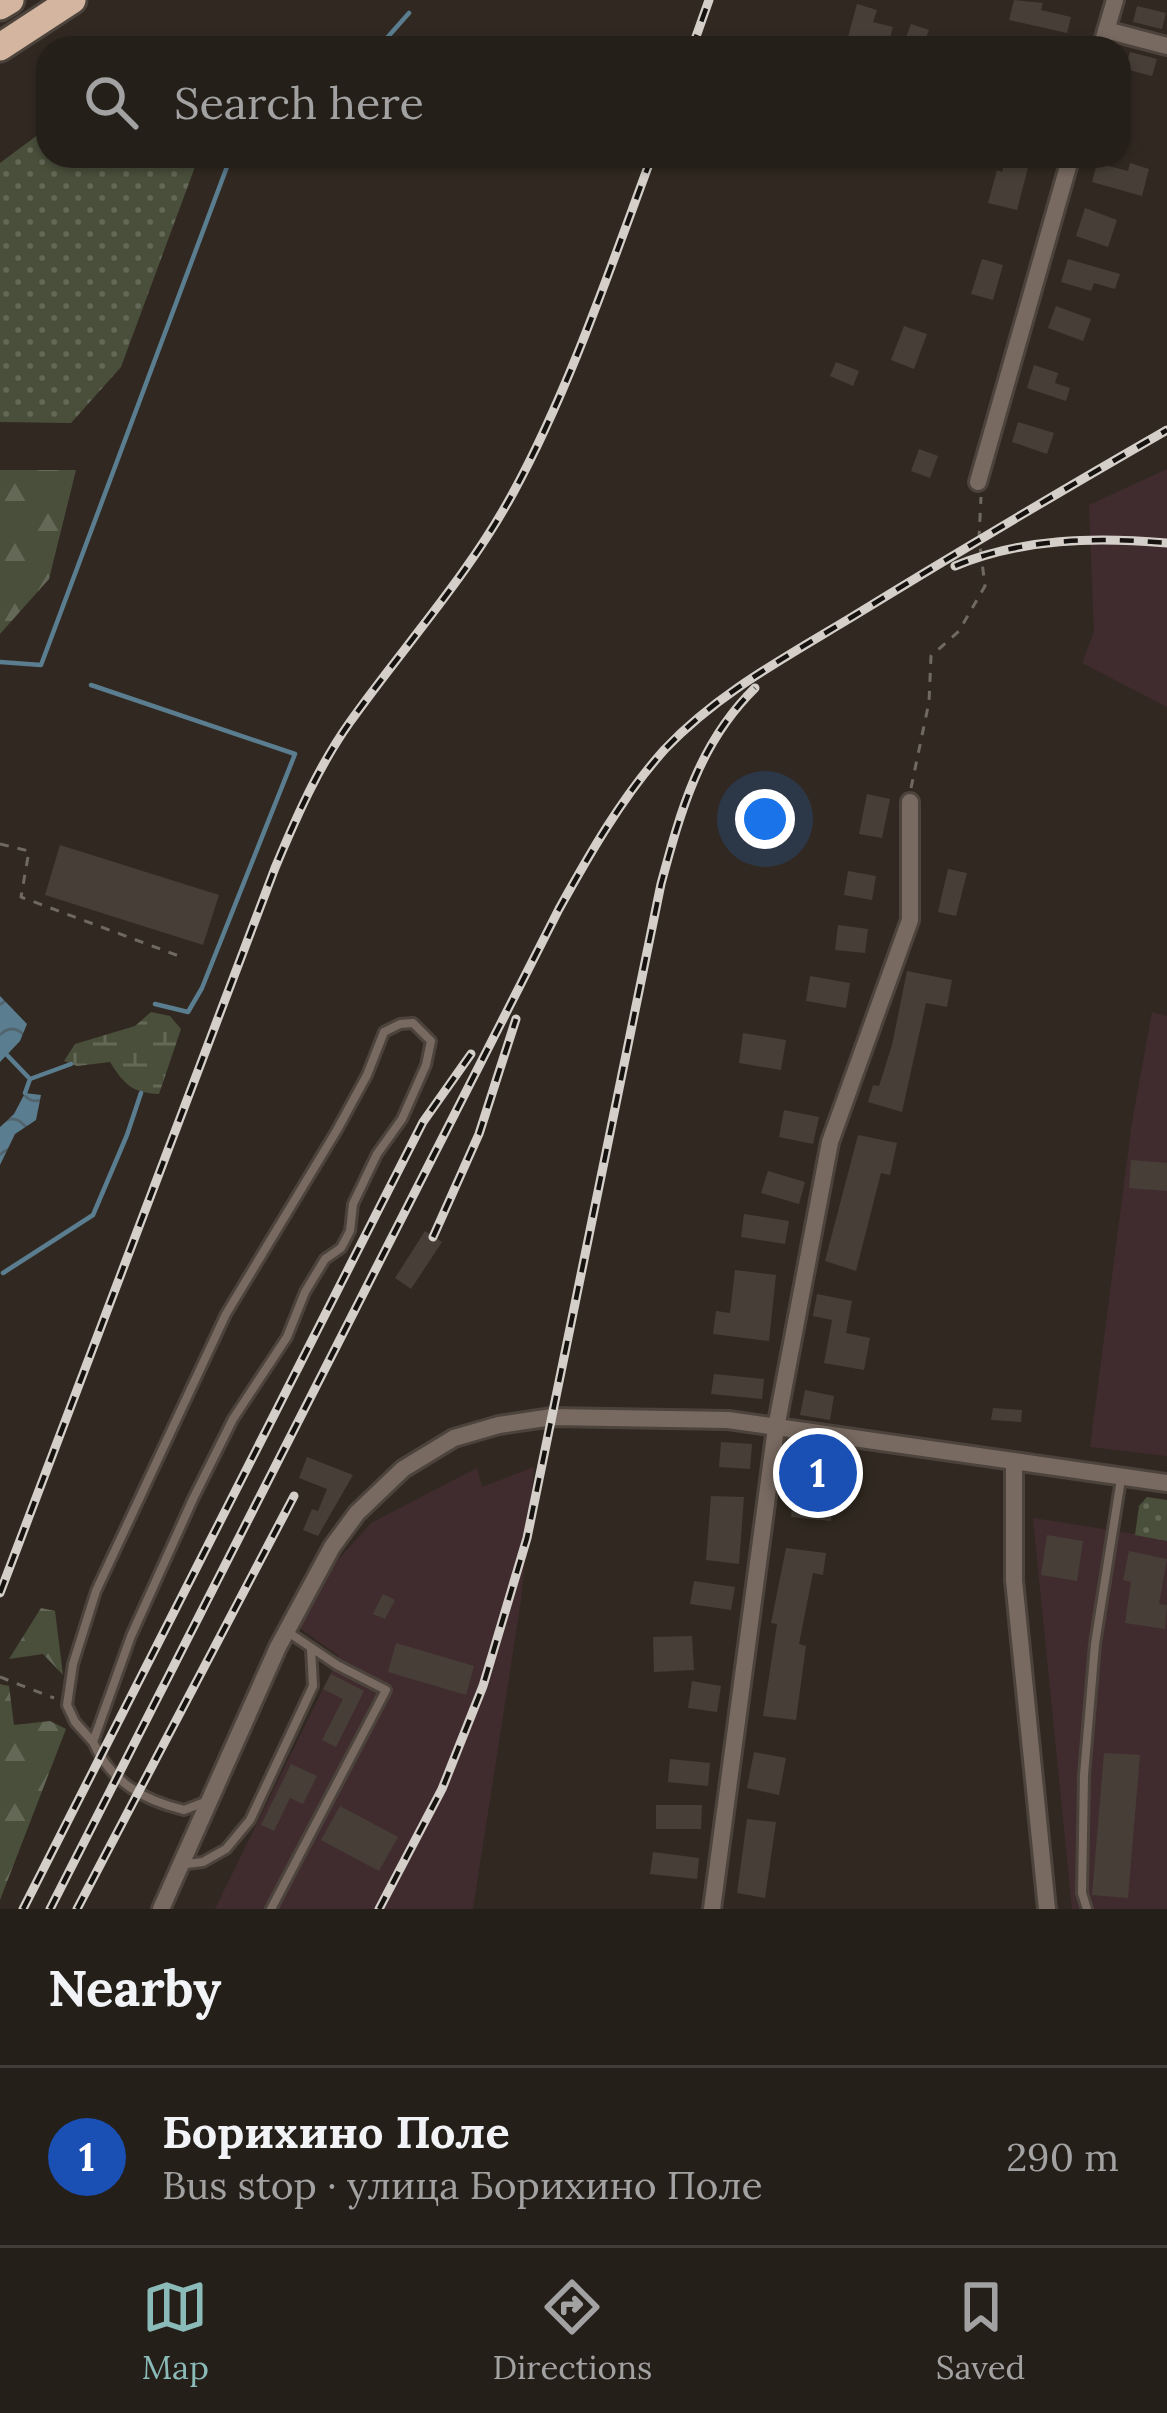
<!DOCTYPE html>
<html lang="en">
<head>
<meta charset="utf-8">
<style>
  :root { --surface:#251f19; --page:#2d2722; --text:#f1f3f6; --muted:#a3a2a2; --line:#423d38; --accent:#8bbbb9 }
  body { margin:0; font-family:Lora,serif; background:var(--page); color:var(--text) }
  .you { position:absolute; left:765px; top:819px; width:42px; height:42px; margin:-30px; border:9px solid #fff; border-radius:50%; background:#1a73e8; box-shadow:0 0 0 18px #1a73e833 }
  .badge { display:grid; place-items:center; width:78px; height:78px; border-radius:50%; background:var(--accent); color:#fff; font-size:39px; font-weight:700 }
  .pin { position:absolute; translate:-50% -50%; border:6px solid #fff; box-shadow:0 3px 12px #0006 }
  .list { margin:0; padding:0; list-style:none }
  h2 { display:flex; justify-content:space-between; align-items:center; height:156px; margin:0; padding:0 48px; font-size:51px }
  h2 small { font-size:39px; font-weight:400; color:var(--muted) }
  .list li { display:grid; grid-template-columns:78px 1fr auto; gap:36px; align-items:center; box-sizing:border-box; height:180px; padding:0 48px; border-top:3px solid var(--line) }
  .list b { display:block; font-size:45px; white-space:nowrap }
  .list p { margin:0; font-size:39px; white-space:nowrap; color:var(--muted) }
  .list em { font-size:39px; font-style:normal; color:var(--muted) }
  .icon { flex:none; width:66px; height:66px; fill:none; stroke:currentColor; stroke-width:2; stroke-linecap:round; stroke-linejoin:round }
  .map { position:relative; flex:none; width:1167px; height:1909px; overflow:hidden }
  .search { position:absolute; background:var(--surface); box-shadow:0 3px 9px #0004; left:36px; right:36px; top:36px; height:132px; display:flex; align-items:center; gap:30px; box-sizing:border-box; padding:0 42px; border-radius:36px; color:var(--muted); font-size:45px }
  .sheet { height:336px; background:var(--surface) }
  nav { display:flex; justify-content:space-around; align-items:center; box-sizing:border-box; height:168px; border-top:3px solid var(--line); background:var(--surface); font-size:33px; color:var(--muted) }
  nav a { display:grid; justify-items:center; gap:6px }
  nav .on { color:var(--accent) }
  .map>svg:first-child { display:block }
</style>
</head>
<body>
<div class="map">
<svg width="1167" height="1909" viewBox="0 0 1167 1909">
  <defs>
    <pattern id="green-dots" width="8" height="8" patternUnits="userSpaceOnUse" patternTransform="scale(3)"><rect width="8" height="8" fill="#4a4f3b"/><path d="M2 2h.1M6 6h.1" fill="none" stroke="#646857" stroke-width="1.8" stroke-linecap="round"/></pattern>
    <pattern id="forest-firs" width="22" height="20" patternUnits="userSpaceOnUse" patternTransform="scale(3)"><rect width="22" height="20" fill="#4a4f3b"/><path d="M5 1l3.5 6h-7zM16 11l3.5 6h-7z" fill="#646857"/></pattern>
    <pattern id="wetland-marsh" width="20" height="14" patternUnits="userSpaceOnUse" patternTransform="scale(3)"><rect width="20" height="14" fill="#4a4f3b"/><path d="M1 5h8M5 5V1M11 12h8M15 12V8" fill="none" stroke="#646857"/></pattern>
    <pattern id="water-waves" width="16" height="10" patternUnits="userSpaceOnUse" patternTransform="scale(3)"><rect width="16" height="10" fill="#5a7d90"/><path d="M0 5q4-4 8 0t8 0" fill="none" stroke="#52646e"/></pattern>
  </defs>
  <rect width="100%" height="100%" fill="#312921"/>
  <!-- industrial -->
  <path fill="#402c2e" d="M1167 469V707L1082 663 1094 632 1089 505Z
    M1152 1012 1167 1016V1456L1090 1447 1132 1122Z
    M534 1467 521 1600 473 1909H215L339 1656 298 1627 329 1570 371 1523 477 1468 482 1487Z
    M1033 1518 1167 1539V1909H1072Z"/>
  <!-- green -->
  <path fill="url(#green-dots)" d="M43 131 48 132V156H199L121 367 71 423 0 422V163Z
    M1147 1497 1167 1500V1541L1135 1535 1139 1506Z"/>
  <!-- forest -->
  <path fill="url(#forest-firs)" d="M0 470H76L49 579 0 634Z
    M41 1608 55 1611 63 1675 43 1654 9 1659Z
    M0 1684 9 1686 14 1725 50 1721 66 1729 0 1900Z"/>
  <!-- wetland -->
  <path fill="url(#wetland-marsh)" d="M151 1012 170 1016 181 1029 159 1094C132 1093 124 1084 110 1062L77 1066 64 1061 75 1044 135 1026Z"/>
  <!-- water -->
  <path fill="url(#water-waves)" d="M0 996 27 1024 20 1041 0 1062Z
    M25 1093 41 1095 36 1120 15 1134 0 1165V1127L14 1114Z"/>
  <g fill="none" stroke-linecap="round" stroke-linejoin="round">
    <!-- stream -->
    <path stroke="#5a7d90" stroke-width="4.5" d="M271 48 273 44
      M378 48 409 13
      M0 662 41 665 231 156
      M91 685 295 754 202 988 188 1012 155 1004
      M7 1055 30 1079
      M25 1093 30 1079 71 1064
      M3 1273 93 1215 127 1135 141 1093"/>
  </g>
  <!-- building -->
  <path fill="#473f37" d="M1014 0 1043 3 1041 10 1071 17 1067 33 1009 20Z
    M857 4 877 10 873 22 893 27 888 45 848 37Z
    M1137 6 1166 13 1162 29 1133 22Z
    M911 24 929 30 924 43 906 37Z
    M1130 52 1157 59 1152 76 1125 69Z
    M1006 156H1031L1017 210 988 203 997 170 1002 172Z
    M1097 163 1128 171 1130 163 1149 169 1142 196 1092 182Z
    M1085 208 1117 220 1108 247 1076 236Z
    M982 259 1003 265 993 300 971 294Z
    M1068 259 1120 274 1115 289 1094 283 1091 291 1061 282Z
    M1056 306 1091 319 1083 341 1048 328Z
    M904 326 927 334 914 369 891 360Z
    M836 362 859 371 853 386 830 376Z
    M1034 365 1058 373 1055 383 1070 388 1066 401 1027 388Z
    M1018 422 1054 433 1047 454 1012 442Z
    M919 449 938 456 930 478 911 471Z
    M867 794 890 799 882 838 859 834Z
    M60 845 219 895 203 945 45 895Z
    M948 869 967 873 956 916 938 912Z
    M848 871 876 876 872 900 844 895Z
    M838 925 868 929 865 953 835 950Z
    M907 971 952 980 947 1007 926 1003 902 1112 868 1102 873 1085 879 1086 892 1045Z
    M810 976 850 983 846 1008 806 1001Z
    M743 1033 786 1040 781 1070 739 1063Z
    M784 1110 819 1117 813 1144 779 1137Z
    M858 1135 897 1143 890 1175 881 1173 856 1271 825 1261Z
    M1131 1160 1167 1163V1191L1129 1188Z
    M768 1171 805 1182 799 1204 761 1193Z
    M744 1214 789 1221 785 1244 741 1237Z
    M425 1231 442 1242 411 1289 395 1278Z
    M735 1270 776 1275 769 1341 713 1334 716 1311 730 1313Z
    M817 1294 852 1301 846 1333 870 1338 864 1370 824 1363 832 1320 813 1316Z
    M714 1374 764 1379 762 1399 711 1394Z
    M805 1390 834 1396 830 1420 800 1415Z
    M993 1408 1022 1410 1021 1422 991 1420Z
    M721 1442 752 1444 750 1469 719 1467Z
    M307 1457 353 1475 318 1536 303 1530 312 1509 318 1511 327 1489 299 1478Z
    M793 1492 833 1495 831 1521 791 1517Z
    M711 1496 744 1497 739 1564 706 1560Z
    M1047 1535 1083 1541 1077 1581 1041 1575Z
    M786 1548 826 1553 823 1575 813 1573 799 1644 806 1646 796 1720 763 1716 777 1624 771 1623Z
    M1129 1551 1167 1559 1159 1604 1167 1605 1165 1629 1125 1623 1131 1582 1123 1580Z
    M694 1581 735 1587 731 1610 690 1604Z
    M383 1594 395 1600 385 1619 373 1614Z
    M692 1636 694 1670 654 1672 653 1637Z
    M396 1643 474 1666 466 1695 388 1672Z
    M331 1674 364 1691 336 1747 322 1740 343 1699 323 1689Z
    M692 1681 721 1686 717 1712 688 1708Z
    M754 1752 786 1758 779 1795 747 1788Z
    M1104 1753 1140 1755 1128 1898 1092 1895Z
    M670 1759 710 1763 708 1786 668 1782Z
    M291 1764 317 1776 303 1804 290 1798 274 1831 261 1825Z
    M656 1805H702L701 1829H656Z
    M340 1806 398 1837 379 1871 321 1840Z
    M747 1819 776 1822 765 1898 737 1893Z
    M653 1852 699 1858 697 1879 650 1874Z"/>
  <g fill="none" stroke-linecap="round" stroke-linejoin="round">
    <!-- service casing -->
    <g stroke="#4c443c" stroke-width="14">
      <path id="service" d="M93 1742 75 1722 67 1705 73 1664 96 1591 226 1314 337 1130 367 1075 384 1032 400 1024 413 1023 431 1041 426 1065 402 1119 377 1154 353 1204 350 1231 341 1248 325 1259 305 1292 287 1337 233 1419 193 1499 131 1636 93 1742C111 1782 143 1800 184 1810L205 1802
        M186 1864 203 1862 226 1849 250 1820 313 1686 311 1649
        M271 1909 386 1690 337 1665 288 1632
        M1087 1909 1082 1893 1084 1775 1095 1644 1121 1479"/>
    </g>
    <!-- minor casing -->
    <g stroke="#4c443c" stroke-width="22">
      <path id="minor" d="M1106 30 1167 46
        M1101 48 1115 0
        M978 482 1071 156
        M1014 1463V1580L1047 1909
        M161 1909 278 1647 332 1547 357 1513 403 1469 454 1438 499 1425 552 1417 728 1420 1167 1483
        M712 1909 776 1428 830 1142 910 920V802"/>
    </g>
    <!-- trunk casing -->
    <g stroke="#4c443c" stroke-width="33">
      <path id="trunk" d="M0 6 10 0
        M0 47 72 0"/>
    </g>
    <!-- path -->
    <path stroke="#706962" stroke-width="3" stroke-dasharray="9 9" stroke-linecap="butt" d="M911 788 929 702 931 656 959 631 985 586 979 538 981 497
      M0 844 29 851 21 897 179 956
      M0 1677 54 1698"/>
    <!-- service -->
    <use href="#service" stroke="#786a61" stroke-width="8"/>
    <!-- minor -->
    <use href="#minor" stroke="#786a61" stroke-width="16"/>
    <!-- trunk -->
    <use href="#trunk" stroke="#d4b6a0" stroke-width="27"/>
    <!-- rail casing -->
    <g stroke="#d4cfc9" stroke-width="9">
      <path id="rail" d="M692 48 709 0
        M955 566C1023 538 1095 537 1167 543
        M433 1237 479 1134 516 1019
        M0 1593 275 868C296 818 318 767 350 722 404 646 468 576 513 493 569 390 611 266 652 156
        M23 1909 423 1122 471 1054
        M50 1909 559 909C590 853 622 797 665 749 718 693 786 657 852 617 956 553 1061 491 1167 430
        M77 1909 294 1496
        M379 1909 442 1789 483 1686 527 1538 661 884C681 810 699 743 755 688"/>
    </g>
    <!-- rail -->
    <use href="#rail" stroke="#16120f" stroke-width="4.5" stroke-dasharray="14" stroke-linecap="butt"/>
  </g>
</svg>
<div class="you"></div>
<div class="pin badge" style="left:818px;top:1473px;background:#1a4fb4">1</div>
<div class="search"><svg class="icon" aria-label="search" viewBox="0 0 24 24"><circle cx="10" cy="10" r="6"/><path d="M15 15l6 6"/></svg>Search here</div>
</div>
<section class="sheet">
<h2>Nearby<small></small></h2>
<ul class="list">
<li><span class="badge" style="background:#1a4fb4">1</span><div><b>Борихино Поле</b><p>Bus stop · улица Борихино Поле</p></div><em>290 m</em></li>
</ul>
</section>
<nav>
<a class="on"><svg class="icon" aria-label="map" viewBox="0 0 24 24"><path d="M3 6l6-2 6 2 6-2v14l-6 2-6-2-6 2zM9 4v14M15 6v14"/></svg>Map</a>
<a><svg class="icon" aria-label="directions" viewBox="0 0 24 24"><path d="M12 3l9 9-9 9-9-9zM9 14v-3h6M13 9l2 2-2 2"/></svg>Directions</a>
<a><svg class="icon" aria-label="saved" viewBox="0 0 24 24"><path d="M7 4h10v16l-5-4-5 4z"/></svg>Saved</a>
</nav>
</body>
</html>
